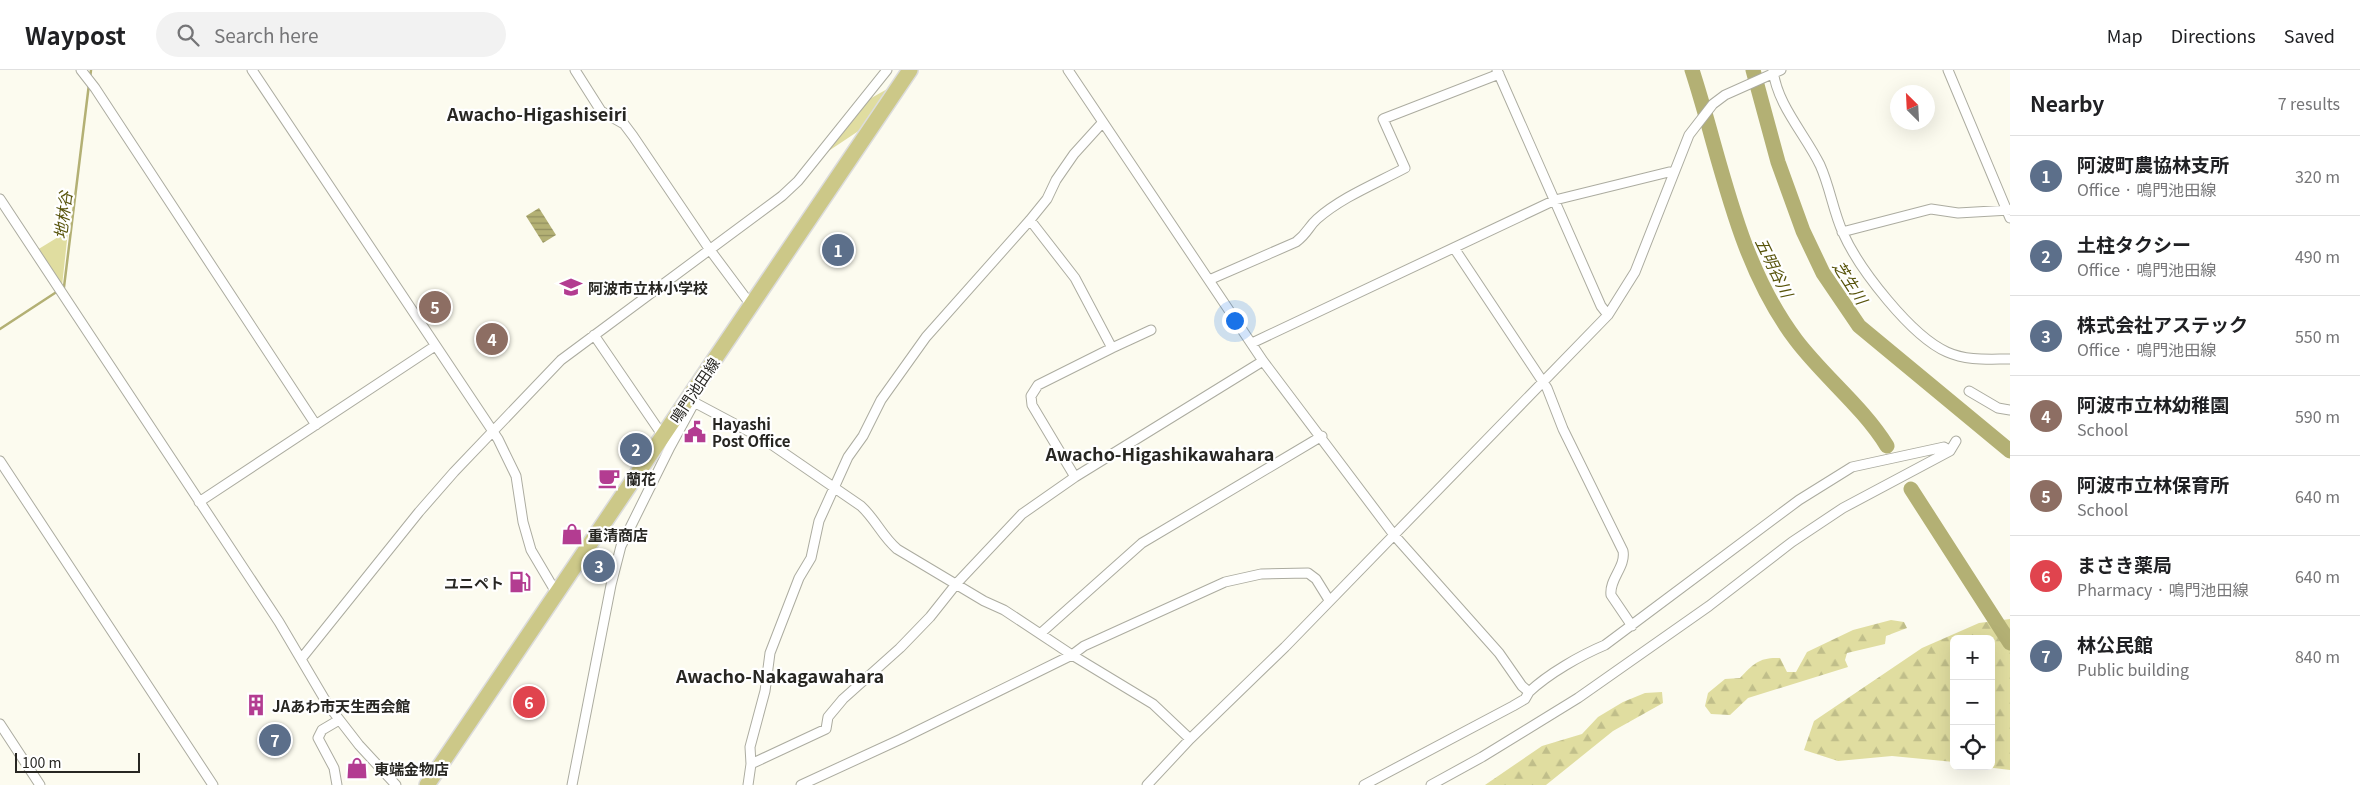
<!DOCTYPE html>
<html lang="en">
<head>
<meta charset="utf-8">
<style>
  :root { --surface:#fff; --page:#f2f2f2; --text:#202124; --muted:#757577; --line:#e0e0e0; --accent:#b33c91 }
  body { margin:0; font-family:Georgia,"Noto Sans JP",serif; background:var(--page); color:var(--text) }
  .controls { position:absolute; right:15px; bottom:15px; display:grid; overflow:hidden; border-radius:8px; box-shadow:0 5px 20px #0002 }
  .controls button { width:45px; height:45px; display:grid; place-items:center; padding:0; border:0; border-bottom:1px solid var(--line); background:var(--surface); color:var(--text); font:25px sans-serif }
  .compass { position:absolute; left:1890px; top:15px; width:45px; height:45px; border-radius:50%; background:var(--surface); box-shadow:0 5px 20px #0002; rotate:336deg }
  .scale { position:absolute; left:15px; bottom:12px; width:125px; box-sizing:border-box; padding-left:5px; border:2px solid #272622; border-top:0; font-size:14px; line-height:18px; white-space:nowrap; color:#272622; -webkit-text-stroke:4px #fff; paint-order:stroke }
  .you { position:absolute; left:1234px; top:250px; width:18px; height:18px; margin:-12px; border:4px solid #fff; border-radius:50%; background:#1a73e8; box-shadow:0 0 0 8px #1a73e833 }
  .badge { display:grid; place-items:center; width:32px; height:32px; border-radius:50%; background:var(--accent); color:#fff; font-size:16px; font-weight:700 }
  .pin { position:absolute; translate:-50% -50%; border:2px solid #fff; box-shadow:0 1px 5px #0006 }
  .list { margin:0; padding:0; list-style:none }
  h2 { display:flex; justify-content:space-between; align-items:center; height:65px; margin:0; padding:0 20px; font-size:21px }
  h2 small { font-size:16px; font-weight:400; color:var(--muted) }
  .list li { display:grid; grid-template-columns:32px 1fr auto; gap:15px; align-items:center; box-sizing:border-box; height:80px; padding:0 20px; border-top:1px solid var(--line) }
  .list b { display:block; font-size:19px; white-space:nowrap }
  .list p { margin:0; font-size:16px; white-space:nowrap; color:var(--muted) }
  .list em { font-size:16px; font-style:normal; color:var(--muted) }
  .icon { flex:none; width:28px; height:28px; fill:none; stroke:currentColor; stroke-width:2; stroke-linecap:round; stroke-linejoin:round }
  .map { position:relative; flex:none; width:2010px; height:715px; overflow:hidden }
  header { display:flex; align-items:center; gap:30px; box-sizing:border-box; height:70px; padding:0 25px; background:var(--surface); border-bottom:1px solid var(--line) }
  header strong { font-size:24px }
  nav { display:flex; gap:28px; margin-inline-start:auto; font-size:18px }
  .search { width:350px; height:45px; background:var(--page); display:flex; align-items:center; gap:12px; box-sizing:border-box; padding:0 18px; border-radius:28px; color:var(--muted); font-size:19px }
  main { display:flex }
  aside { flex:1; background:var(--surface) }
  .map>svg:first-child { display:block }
</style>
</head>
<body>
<header>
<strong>Waypost</strong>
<div class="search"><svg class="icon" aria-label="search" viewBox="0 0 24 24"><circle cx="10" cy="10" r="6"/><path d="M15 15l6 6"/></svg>Search here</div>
<nav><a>Map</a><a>Directions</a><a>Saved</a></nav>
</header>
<main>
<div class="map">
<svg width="2010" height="715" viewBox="0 0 2010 715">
  <defs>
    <pattern id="forest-firs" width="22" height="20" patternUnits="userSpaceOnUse" patternTransform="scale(1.25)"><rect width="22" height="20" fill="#e0dda0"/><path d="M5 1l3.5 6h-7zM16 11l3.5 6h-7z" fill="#c0be8a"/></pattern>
    <pattern id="water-rules" width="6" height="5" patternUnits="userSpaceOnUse" patternTransform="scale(1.25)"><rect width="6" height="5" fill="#b3b074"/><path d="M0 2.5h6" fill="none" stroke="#928f5f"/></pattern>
  </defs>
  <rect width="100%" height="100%" fill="#fcfbef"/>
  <!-- green -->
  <path fill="#e0dda0" d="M889 18 863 58 824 84 866 31Z
    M68 161 62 216 37 180Z"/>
  <!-- forest -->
  <path fill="url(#forest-firs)" d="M2010 549V700L1978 696H1991V569H1954V692L1892 686 1838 691 1804 680 1814 651 1922 578 1979 553Z
    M1891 550 1904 552 1907 558 1886 566 1885 574 1847 583 1845 590 1848 597 1748 628 1730 645 1711 644 1705 636 1708 623 1725 609 1740 608C1754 593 1760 587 1780 588L1787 602H1796L1807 582 1853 560Z
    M1662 622 1663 633 1613 661 1546 715H1485L1542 676 1582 664 1598 647 1623 632 1645 623Z"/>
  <!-- water -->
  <path fill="url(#water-rules)" d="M539 138 556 165 543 173 526 146Z"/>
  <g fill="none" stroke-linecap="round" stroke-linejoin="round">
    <!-- stream -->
    <path stroke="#b3b074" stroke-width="2.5" d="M90 8 91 0
      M63 218 64 217 89 14
      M0 259 58 221"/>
    <!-- river -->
    <path stroke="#b3b074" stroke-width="15" d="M1692 0C1722 92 1737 192 1796 270 1824 307 1863 337 1887 376
      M1753 0 1778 92 1803 161 1823 203 1859 256 2010 381
      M1911 419 2010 573"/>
    <!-- street casing -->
    <g stroke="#acaca0" stroke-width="11">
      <path id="street" d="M81 0 95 18 316 355
        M252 0 498 369 516 406 523 452 531 480 557 524
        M575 0 601 41 624 54 633 66 710 180 751 235
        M1068 0 1263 291 1394 465 1499 583 1522 616 1529 622 1525 629 1513 636 1364 715
        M1497 0 1601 236 1608 245
        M1773 0C1777 35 1805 64 1820 95 1830 117 1833 141 1843 163 1859 199 1911 266 1947 282 1967 291 1988 289 2010 289
        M1948 0 2010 148
        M0 129 279 552 328 635 359 675 396 715
        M1030 150 1075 208 1112 278 1151 260
        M1842 162 1931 139 1958 143 2010 140
        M1454 178 1547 318 1563 359 1623 481C1626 497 1609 509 1611 525L1632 556
        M1209 210 1296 172C1308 163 1308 157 1317 149 1342 127 1375 114 1405 98L1383 49 1499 4
        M594 265 663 366
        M1252 273 1555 130 1669 102 1674 103
        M1969 321 1998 338 2010 340
        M688 329 765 370 861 436C876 450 882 466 897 479L984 531 1004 540 1072 585 1153 634 1190 669 1285 577 1608 245 1635 202 1689 65 1713 34 1725 25 1781 0
        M0 391 213 715
        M1075 407 1032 335 1031 326 1038 315 1112 278
        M199 432 435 276
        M1041 563 1142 473 1322 366
        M301 589 419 442 454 402 561 290 782 126 798 111 887 0
        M1529 622C1548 604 1581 585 1605 575L1799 430 1852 397 1944 377 1950 381
        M0 654 40 715
        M751 694 826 659 828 647 843 629 900 578 930 547 957 513 1022 444 1075 407 1263 291
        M337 715 334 698 318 668 322 660 339 650
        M572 715 611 515 621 476 670 377 694 333
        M748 715 751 694 750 677 765 621 770 583 799 508 811 488 819 451 848 387 863 366 881 330 926 267 1030 150 1047 129 1056 110 1074 84 1103 52
        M801 715 901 669 1072 585 1084 576 1225 512 1261 504 1308 503 1316 509 1329 530
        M1147 715 1190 669
        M1431 715 1482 687 1578 628 1709 536 1792 472 1843 438 1950 381 1956 371"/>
    </g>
    <!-- primary casing -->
    <g stroke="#dcdcdc" stroke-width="18">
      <path id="primary" d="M427 715 910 0"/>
    </g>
    <!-- street -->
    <use href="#street" stroke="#fff" stroke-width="9"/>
    <!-- primary -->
    <use href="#primary" stroke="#ccc888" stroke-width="15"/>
  </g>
  <!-- icons -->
  <defs>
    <g id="school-bare" transform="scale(1.725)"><path d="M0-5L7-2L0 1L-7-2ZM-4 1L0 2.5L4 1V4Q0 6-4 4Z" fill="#b33c91" stroke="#fff" stroke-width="2.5" paint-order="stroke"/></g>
    <g id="civic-bare" transform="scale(1.725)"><path d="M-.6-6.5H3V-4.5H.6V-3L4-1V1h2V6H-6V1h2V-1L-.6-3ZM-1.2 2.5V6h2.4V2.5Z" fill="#b33c91" stroke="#fff" stroke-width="2.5" paint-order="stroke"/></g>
    <g id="cafe-bare" transform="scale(1.725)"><path d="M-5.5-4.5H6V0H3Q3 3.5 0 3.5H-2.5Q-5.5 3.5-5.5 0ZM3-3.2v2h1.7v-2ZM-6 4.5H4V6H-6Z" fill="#b33c91" stroke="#fff" stroke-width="2.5" paint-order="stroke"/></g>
    <g id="shop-bare" transform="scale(1.725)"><path d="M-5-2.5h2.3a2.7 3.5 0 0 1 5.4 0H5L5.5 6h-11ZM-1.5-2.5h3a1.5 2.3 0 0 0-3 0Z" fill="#b33c91" stroke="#fff" stroke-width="2.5" paint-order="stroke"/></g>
    <g id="fuel-bare" transform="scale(1.725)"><path d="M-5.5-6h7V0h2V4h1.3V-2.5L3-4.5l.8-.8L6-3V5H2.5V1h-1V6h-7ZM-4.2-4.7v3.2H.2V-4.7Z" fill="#b33c91" stroke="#fff" stroke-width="2.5" paint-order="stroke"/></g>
    <g id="building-bare" transform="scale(1.725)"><path d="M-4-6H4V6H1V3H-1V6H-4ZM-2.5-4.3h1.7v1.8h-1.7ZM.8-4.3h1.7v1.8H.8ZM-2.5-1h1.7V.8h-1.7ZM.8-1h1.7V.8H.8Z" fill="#b33c91" stroke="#fff" stroke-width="2.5" paint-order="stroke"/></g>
  </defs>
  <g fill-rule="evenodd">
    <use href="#school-bare" x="571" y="217"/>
    <use href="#civic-bare" x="695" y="362"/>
    <use href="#cafe-bare" x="609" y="408"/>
    <use href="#shop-bare" x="572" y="464"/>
    <use href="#fuel-bare" x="520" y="512"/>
    <use href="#building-bare" x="256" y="635"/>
    <use href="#shop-bare" x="357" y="698"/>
  </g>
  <g text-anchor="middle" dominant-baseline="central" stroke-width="4.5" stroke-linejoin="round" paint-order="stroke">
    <!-- poi labels -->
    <g font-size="15" font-weight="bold" fill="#272622" stroke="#fff" text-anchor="start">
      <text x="588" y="217">阿波市立林小学校</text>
      <text x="712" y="353">Hayashi<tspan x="712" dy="17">Post Office</tspan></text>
      <text x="626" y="408">蘭花</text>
      <text x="588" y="464">重清商店</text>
      <text x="504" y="512" text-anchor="end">ユニペト</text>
      <text x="272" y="635">JAあわ市天生西会館</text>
      <text x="374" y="698">東端金物店</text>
    </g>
    <!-- street labels -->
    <g font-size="15" fill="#272622" stroke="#fff">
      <text transform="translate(694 320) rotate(-56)">鳴門池田線</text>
    </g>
    <!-- water labels -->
    <g font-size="16" font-style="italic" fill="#58540b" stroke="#fff">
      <text transform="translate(62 145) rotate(-83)">地林谷</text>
      <text transform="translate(1775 197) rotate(64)">五明谷川</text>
      <text transform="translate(1851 212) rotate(57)">芝生川</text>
    </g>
    <!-- quarter labels -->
    <g font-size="18" font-weight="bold" fill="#272622" stroke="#fff">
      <text x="537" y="43">Awacho-Higashiseiri</text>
      <text x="1160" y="383">Awacho-Higashikawahara</text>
      <text x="780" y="605">Awacho-Nakagawahara</text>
    </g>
  </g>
</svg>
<div class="controls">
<button>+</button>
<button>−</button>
<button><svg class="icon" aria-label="locate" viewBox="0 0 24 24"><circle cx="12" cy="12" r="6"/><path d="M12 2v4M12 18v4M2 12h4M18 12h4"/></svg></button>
</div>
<svg class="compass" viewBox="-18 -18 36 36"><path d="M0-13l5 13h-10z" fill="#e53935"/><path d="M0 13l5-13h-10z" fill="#757577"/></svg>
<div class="scale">100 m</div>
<div class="you"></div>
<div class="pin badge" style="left:838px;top:180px;background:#5c6f8a">1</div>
<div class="pin badge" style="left:636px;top:379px;background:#5c6f8a">2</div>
<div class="pin badge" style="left:599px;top:496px;background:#5c6f8a">3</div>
<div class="pin badge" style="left:492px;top:269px;background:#8d6e63">4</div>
<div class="pin badge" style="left:435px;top:237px;background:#8d6e63">5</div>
<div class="pin badge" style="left:529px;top:632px;background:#e0444e">6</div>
<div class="pin badge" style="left:275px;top:670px;background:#5c6f8a">7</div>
</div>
<aside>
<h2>Nearby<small>7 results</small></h2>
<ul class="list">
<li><span class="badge" style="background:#5c6f8a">1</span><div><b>阿波町農協林支所</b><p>Office · 鳴門池田線</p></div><em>320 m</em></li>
<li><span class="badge" style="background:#5c6f8a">2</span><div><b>土柱タクシー</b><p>Office · 鳴門池田線</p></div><em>490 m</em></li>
<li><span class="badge" style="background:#5c6f8a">3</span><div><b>株式会社アステック</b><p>Office · 鳴門池田線</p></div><em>550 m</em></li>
<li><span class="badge" style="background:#8d6e63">4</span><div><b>阿波市立林幼稚園</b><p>School</p></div><em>590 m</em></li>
<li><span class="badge" style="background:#8d6e63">5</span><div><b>阿波市立林保育所</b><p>School</p></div><em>640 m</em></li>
<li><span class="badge" style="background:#e0444e">6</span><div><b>まさき薬局</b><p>Pharmacy · 鳴門池田線</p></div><em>640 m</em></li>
<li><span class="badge" style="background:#5c6f8a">7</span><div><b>林公民館</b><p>Public building</p></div><em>840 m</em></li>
</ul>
</aside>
</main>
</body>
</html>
